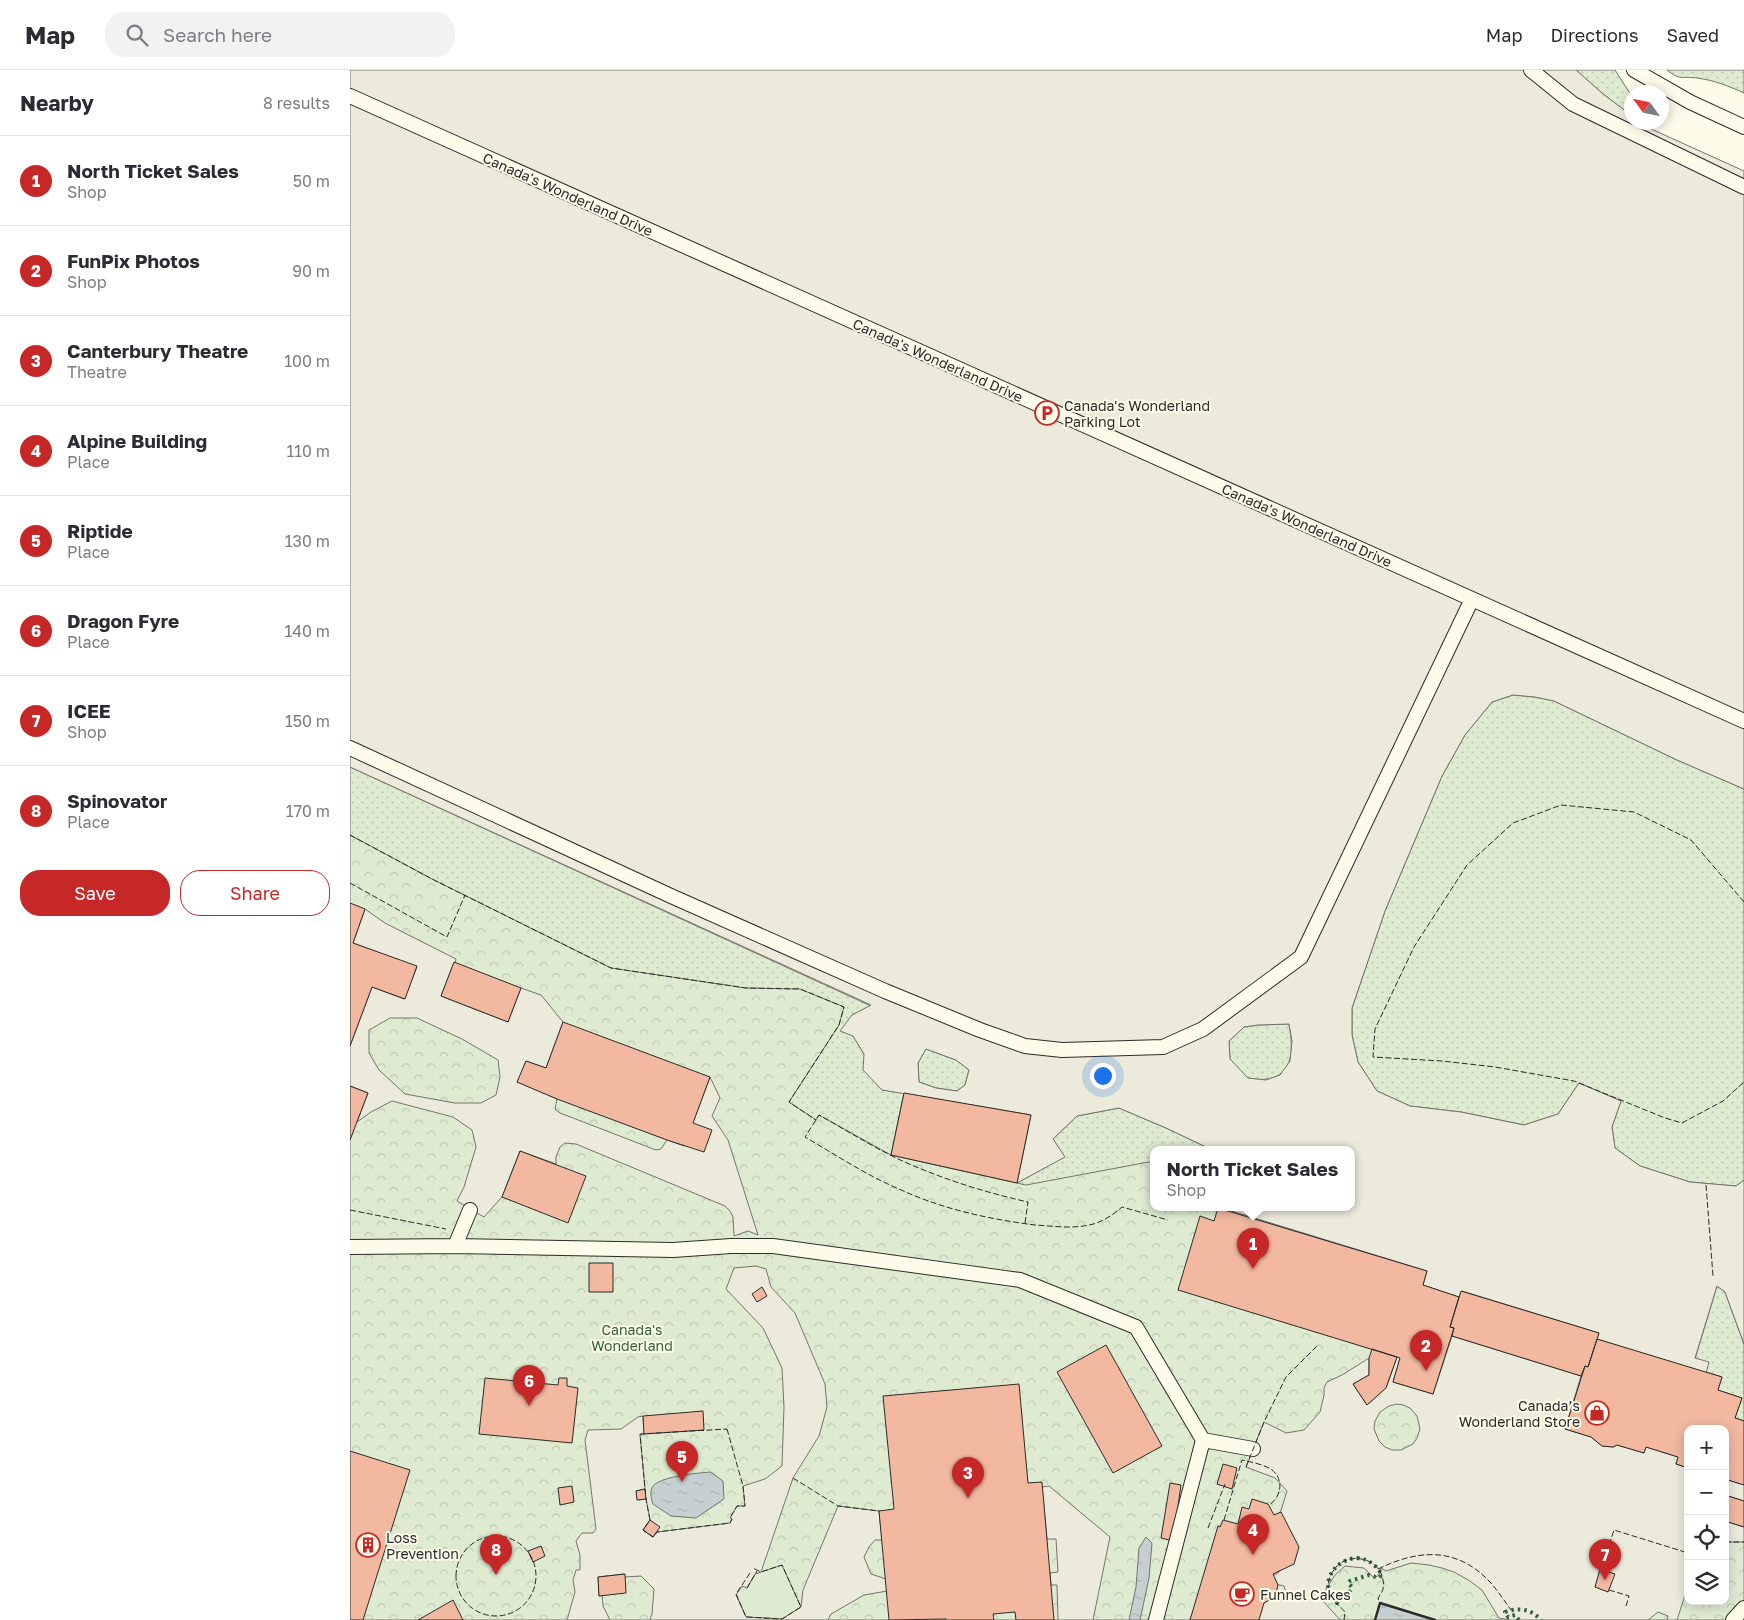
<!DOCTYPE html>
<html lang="en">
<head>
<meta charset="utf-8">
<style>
  :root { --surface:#fff; --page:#f2f2f3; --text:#2b2b33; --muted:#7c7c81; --line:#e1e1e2; --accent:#c62828 }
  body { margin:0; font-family:"Golos Text",sans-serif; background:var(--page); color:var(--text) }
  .controls { position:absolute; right:15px; bottom:15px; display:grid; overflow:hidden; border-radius:10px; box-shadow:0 2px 12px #0003 }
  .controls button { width:45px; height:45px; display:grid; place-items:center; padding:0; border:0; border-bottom:1px solid var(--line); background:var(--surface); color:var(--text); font:25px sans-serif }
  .compass { position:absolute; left:1274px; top:15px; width:45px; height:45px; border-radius:50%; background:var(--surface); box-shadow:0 2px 12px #0003; rotate:303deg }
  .you { position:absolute; left:752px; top:1005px; width:18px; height:18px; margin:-12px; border:4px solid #fff; border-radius:50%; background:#1a73e8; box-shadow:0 0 0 8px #1a73e833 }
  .badge { display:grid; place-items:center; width:32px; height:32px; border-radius:50%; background:var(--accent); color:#fff; font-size:16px; font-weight:700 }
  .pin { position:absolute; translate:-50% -41px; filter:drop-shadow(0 1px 2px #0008) }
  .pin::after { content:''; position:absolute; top:26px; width:18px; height:15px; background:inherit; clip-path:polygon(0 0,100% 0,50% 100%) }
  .popup { position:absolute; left:800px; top:1076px; width:205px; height:65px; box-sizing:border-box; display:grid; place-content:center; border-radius:10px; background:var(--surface); filter:drop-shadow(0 1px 4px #0005); font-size:16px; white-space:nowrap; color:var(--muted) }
  .popup b { font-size:19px; color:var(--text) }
  .popup::after { content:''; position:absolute; left:50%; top:100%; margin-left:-10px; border:10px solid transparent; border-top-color:var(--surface) }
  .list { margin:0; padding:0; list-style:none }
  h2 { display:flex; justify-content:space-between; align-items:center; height:65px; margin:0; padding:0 20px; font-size:21px }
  h2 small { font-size:16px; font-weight:400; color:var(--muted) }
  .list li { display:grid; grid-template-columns:32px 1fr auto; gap:15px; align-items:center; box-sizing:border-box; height:90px; padding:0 20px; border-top:1px solid var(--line) }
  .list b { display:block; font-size:19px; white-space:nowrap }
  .list p { margin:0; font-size:16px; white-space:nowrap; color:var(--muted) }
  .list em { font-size:16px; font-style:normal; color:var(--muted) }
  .actions { display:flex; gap:10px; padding:15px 20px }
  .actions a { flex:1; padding:11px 0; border:1px solid var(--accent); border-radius:20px; text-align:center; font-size:18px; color:var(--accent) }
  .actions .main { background:var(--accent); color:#fff }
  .icon { flex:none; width:28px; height:28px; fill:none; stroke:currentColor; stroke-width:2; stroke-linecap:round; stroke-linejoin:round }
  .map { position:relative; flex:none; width:1394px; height:1550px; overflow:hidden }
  header { display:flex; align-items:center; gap:30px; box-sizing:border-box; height:70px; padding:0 25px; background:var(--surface); border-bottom:1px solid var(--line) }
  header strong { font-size:24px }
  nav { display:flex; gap:28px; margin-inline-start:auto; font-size:18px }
  .search { width:350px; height:45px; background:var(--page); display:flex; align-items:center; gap:12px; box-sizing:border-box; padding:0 18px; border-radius:20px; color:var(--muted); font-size:19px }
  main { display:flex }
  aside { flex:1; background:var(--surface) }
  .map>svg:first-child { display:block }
</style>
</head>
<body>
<header>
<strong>Map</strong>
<div class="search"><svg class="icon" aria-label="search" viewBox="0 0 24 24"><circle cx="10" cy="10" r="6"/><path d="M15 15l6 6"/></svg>Search here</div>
<nav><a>Map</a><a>Directions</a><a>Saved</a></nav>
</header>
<main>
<aside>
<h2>Nearby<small>8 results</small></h2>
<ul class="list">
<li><span class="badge">1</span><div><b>North Ticket Sales</b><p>Shop</p></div><em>50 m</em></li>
<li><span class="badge">2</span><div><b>FunPix Photos</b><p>Shop</p></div><em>90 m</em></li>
<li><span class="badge">3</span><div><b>Canterbury Theatre</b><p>Theatre</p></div><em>100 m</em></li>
<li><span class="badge">4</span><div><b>Alpine Building</b><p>Place</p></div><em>110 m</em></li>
<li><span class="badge">5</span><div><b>Riptide</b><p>Place</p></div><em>130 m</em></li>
<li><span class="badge">6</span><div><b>Dragon Fyre</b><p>Place</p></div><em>140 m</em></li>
<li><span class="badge">7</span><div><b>ICEE</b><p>Shop</p></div><em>150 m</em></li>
<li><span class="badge">8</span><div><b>Spinovator</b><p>Place</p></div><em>170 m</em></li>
</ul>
<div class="actions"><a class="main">Save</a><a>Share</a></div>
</aside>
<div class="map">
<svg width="1394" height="1550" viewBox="0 0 1394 1550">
  <defs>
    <pattern id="grass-dots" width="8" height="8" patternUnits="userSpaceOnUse" patternTransform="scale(1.25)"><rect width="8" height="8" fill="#deebd1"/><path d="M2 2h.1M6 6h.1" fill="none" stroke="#bfcab4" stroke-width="1.8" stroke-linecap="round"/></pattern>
    <pattern id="park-crowns" width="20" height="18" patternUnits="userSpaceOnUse" patternTransform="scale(1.25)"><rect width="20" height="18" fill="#deebd1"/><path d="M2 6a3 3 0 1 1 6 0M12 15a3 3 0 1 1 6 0" fill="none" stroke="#bfcab4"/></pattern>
    <pattern id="water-ripples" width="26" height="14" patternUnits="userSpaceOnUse" patternTransform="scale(1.25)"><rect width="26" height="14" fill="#c7d0d0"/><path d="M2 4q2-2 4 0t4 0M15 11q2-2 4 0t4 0" fill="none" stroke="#abb3b3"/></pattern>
  </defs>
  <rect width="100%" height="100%" fill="#fdfbea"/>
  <!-- grass -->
  <path fill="url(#grass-dots)" stroke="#74746e" d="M1226 0H1265L1281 25V45L1253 24Z
    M1317 0H1394V23C1379 16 1363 10 1347 8 1331 6 1331 11 1317 0Z
    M1163 625 1185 627 1204 631 1327 690 1394 719V1110L1386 1116 1340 1112 1290 1096 1265 1078 1262 1057 1271 1031 1229 1013 1208 1044 1174 1055 1111 1042 1060 1036 1027 1021 1008 992 1002 965V938L1035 841 1092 706 1115 665 1142 632Z
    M0 697 521 936 502 945 503 966 514 984 532 1020 554 1023 541 1085 667 1113 714 1087 703 1069 727 1046 769 1038 816 1058 856 1077 859 1080H804V1138L815 1229 0 833Z
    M939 954C942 973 946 1000 922 1008 915 1010 907 1010 899 1008 892 1006 885 994 880 989L879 971 894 957 908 955Z
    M576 979 606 990 619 1000 615 1015 607 1021 586 1018 569 1012 568 993Z
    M1367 1216 1375 1222 1394 1274V1351L1385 1348 1345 1289Z"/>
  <!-- park -->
  <path fill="url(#park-crowns)" stroke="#74746e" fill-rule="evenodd" d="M0 765 82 809 261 898 396 918 450 919 494 937 489 955 439 1032 466 1050 469 1045 541 1085 676 1115 804 1091V1138H872L1077 1201 1073 1215 1109 1226 1111 1221 1249 1263 1248 1269 1372 1307 1368 1320 1392 1328 1385 1348 1394 1351V1550H0ZM1338 1359H1375V1531H1338Z"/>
  <!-- pitch -->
  <path fill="#deebd1" stroke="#74746e" d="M432 1495 451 1537 432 1549 396 1547 386 1524 392 1515 397 1518 405 1504Z"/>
  <!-- parking -->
  <path fill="#eceadb" stroke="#74746e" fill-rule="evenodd" d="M0 0H1226L1253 24 1281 45 1282 52 1292 53 1299 58 1394 101V719L1327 690 1204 631 1185 627 1163 625 1142 632 1115 665 1092 706 1035 841 1002 938V965L1008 992 1027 1021 1060 1036 1111 1042 1174 1055 1208 1044 1229 1013 1271 1031 1262 1057 1265 1078 1290 1096 1340 1112 1386 1116 1394 1110V1274L1375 1222 1367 1216 1345 1288 1359 1292 1356 1303 1247 1269 1249 1263 1112 1221 1109 1227 1073 1215 1077 1201 872 1138H1002V1080H859L856 1077 816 1058 769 1038 727 1046 703 1069 715 1087 667 1113 681 1045 532 1020 513 1000 514 984 503 966 490 961 502 945 521 935 0 697ZM939 954 942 971 940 991 930 1005 916 1010 898 1008 880 989 879 971 894 957 908 955ZM576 979 606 990 619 1000 615 1015 607 1021 586 1018 569 1012 568 993Z
    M15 839 35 853 106 889 105 893H104L91 926 158 952 171 918 191 925 213 952 196 998 176 991 168 1012 207 1029 205 1039 210 1043 306 1080 311 1079 317 1070 334 1076 360 1007 370 1028 362 1046 378 1070 408 1165 398 1161 384 1166 383 1147 380 1141 375 1136 226 1074 215 1073 210 1077 206 1087V1094L170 1081 152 1127 134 1147 107 1131 114 1117 126 1077 122 1060 103 1047 42 1031 21 1042 7 1052 18 1023 0 1016V976L22 917 54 929 67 897 3 873ZM40 948H67L112 969 148 990 150 1007 146 1025 131 1033H105L55 1024 29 1000 19 983V960Z
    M406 1196 416 1199 421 1217 445 1243 475 1314 477 1337 469 1366 443 1408 411 1502 405 1504 397 1518 392 1516 386 1525 396 1547 432 1549 451 1537 453 1520 488 1436 529 1441 532 1470H525L519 1477 514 1487 521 1504 536 1509 537 1521 514 1525 481 1544 478 1550H300L302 1544 304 1519 291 1506 275 1507 274 1504 248 1507 249 1526 252 1525 253 1536 260 1550H217L225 1522 223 1510 226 1500H230V1485L226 1471 232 1463H243L246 1459 235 1370 238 1360 271 1359 288 1347 293 1346 294 1364 290 1365 295 1419 286 1421 288 1430 296 1429 300 1450 293 1460 303 1467 307 1462 380 1453 382 1449 380 1448 387 1436H395L393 1416 415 1409 432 1396 434 1337 432 1298 413 1258 376 1219 384 1198Z
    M1102 1266 1231 1306 1215 1359 1241 1367 1252 1376 1263 1377 1267 1375 1294 1383 1296 1377 1328 1387 1326 1394 1338 1398V1516L1327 1550H1317L1318 1546 1308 1542 1298 1550H1160L1149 1548 1132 1520 1120 1511 1104 1502 1092 1498 1079 1495 1061 1493 1036 1501 1031 1498 1029 1505 1024 1508 1014 1498 995 1496 985 1505 976 1519 974 1532 990 1550H897L913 1527 931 1531 934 1530 936 1522 934 1516 920 1513 922 1507 929 1502 935 1486 929 1447 937 1421 925 1408 896 1397 914 1352 936 1363 954 1360 970 1342 974 1325V1318L977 1312 992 1305 1019 1288V1305L1003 1314 1017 1335 1036 1318 1047 1287 1050 1288 1043 1312 1083 1324ZM1047 1334 1053 1335 1060 1338 1067 1346 1070 1359 1067 1368 1063 1374 1051 1380H1042L1035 1377 1029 1371 1024 1359 1025 1351 1030 1342 1039 1336ZM1251 1499 1264 1504 1258 1521 1245 1517Z
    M1375 1409 1394 1415V1431L1375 1425Z
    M699 1416 760 1467 743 1550H708L707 1515H701L700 1503 708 1502 706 1469H697L692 1417Z
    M1375 1451 1394 1457V1472H1375Z"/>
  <!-- water -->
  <path fill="url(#water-ripples)" stroke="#74746e" d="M361 1402 373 1411 374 1429 346 1448 321 1446 303 1434C301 1429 299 1419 304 1415 314 1406 347 1403 361 1402Z
    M796 1467 802 1473 799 1508 790 1550H779L786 1517 789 1478Z
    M1030 1533 1085 1550H1025Z"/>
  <!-- building -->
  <path fill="#f2b8a0" stroke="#2b2b2b" d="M0 833 15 839 3 873 67 896 55 929 22 917 0 976Z
    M104 892 171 918 158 952 91 926Z
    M213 952 360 1007 343 1053 362 1060 354 1082 317 1070 207 1029 167 1012 176 991 196 998Z
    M0 1016 18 1023 0 1070Z
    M554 1023 681 1045 667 1113 541 1085Z
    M170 1081 236 1106 218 1153 152 1127Z
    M868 1138 1077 1201 1073 1215 1109 1227 1100 1257 1104 1258 1083 1324 1043 1312 1050 1288 828 1220 850 1146 864 1151Z
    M239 1193H263V1222H239Z
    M412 1217 417 1226 407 1232 402 1224Z
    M1111 1221 1249 1263 1238 1297 1235 1296 1231 1306 1102 1266 1104 1258 1100 1257Z
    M1247 1269 1372 1307 1368 1320 1392 1328 1385 1348 1394 1351V1415L1375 1409V1359H1338V1398L1326 1394 1328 1387 1296 1377 1294 1383 1267 1375 1263 1377 1252 1376 1241 1367 1215 1359 1235 1296 1238 1297Z
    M756 1275 812 1376 763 1403 707 1302Z
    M1022 1279 1047 1287 1036 1318 1017 1335 1003 1314 1019 1305V1288Z
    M135 1308 208 1315 209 1308H217V1316L228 1318 222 1373 129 1364Z
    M669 1314 678 1413 692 1412 704 1550H666L665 1542 643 1544 644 1550H596V1549L539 1550 529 1441 544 1439 533 1326Z
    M353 1341 354 1360 294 1364 293 1346Z
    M0 1381 60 1400 13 1550H0Z
    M873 1394 887 1398 882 1419 867 1414Z
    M820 1413 831 1415 823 1471 811 1468Z
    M222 1416 224 1432 210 1435 208 1418Z
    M295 1419 296 1429 287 1430 286 1421Z
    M1375 1425 1394 1431V1457L1375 1451Z
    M902 1429 918 1434 924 1445 931 1442 949 1477 944 1494 923 1504 928 1515 925 1527 914 1533 909 1550H840L868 1456 870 1457 873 1450 888 1454 892 1437 899 1439Z
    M300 1450 310 1457 303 1467 293 1460Z
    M191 1476 195 1486 183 1492 178 1481Z
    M1250 1499 1265 1504 1258 1522 1245 1517Z
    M275 1504 276 1523 249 1526 248 1507Z
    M103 1530 113 1550H68Z"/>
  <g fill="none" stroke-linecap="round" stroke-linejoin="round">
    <!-- service casing -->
    <g stroke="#2b2b2b" stroke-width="16">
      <path id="service" d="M1181 0 1223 34 1394 117
        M1284 0 1340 32 1394 57
        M0 26 1394 651
        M0 678 321 826 535 921 630 960 675 976 712 980 813 977 853 959 951 887 1122 529
        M105 1176 120 1140
        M0 1177 105 1176 323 1180 381 1176H423L670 1210 786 1257 853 1370 903 1379
        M806 1550 853 1370
        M1383 1550 1394 1538"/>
    </g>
    <!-- service -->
    <use href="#service" stroke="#fdfbea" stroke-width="14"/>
    <!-- hedge -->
    <path stroke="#34623c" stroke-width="4" stroke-dasharray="2.5 4" stroke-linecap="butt" d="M1007 1488C1019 1489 1026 1495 1032 1505L1029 1508 1019 1505 1000 1511 998 1513 1002 1517C1001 1523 994 1524 989 1526V1531L987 1533C967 1515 984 1489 1007 1488Z
      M1169 1550 1165 1545 1158 1547 1155 1542C1169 1537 1181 1539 1191 1550"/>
    <!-- fence -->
    <path stroke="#2b2b2b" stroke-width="1" stroke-dasharray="6 2.5" stroke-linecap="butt" d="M0 765 82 809 261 898 396 918 450 919 494 937 489 955 439 1032 466 1050
      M0 813 97 867 115 825
      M1394 832 1341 770 1284 742 1211 735 1163 753 1117 795 1064 877 1025 959 1023 987 1092 991 1145 997 1224 1011 1315 1048 1332 1053 1373 1031 1394 1012
      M1356 1115 1363 1206
      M0 1140 96 1159
      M675 1153 678 1132C633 1122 586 1107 544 1087 518 1074 494 1059 469 1045L455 1067C486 1085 516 1105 549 1119 592 1139 638 1149 685 1155 703 1156 722 1159 739 1155 751 1153 763 1145 772 1137L818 1150
      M377 1359 393 1416 395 1436H387L380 1448 382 1449 380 1453 307 1462 303 1467 293 1460 300 1450 296 1429 290 1364Z
      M896 1397 914 1352 936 1307 968 1275
      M443 1408 488 1436 529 1441
      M874 1450 892 1390C901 1392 911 1394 919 1398 935 1407 932 1427 919 1435
      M858 1458 875 1414
      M106 1506a40 40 0 1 1 80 0a40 40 0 1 1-80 0Z
      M1375 1472H1394
      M1028 1499C1065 1481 1102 1476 1135 1507 1145 1516 1153 1529 1161 1540
      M1251 1499 1264 1460 1338 1483
      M400 1503 386 1524 396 1547 432 1549 451 1537 432 1495 411 1502 403 1498
      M397 1518 407 1501
      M1259 1520 1279 1526 1276 1536
      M994 1550 995 1542C990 1536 982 1531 980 1524 977 1518 978 1510 981 1505 994 1476 1038 1488 1033 1519 1032 1523 1029 1525 1028 1529L1030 1533 1025 1550"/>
    <!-- wall -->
    <path stroke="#2b2b2b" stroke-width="2.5" d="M1025 1550 1030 1533 1085 1550"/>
  </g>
  <!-- icons -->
  <defs>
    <g id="parking-ring" transform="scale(1.25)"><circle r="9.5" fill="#fdfbea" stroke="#c62828" stroke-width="1.5"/><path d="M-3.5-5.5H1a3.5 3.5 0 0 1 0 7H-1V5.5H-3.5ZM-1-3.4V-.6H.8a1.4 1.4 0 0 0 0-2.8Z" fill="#c62828"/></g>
    <g id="shop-ring" transform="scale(1.25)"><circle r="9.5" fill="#fdfbea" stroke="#c62828" stroke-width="1.5"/><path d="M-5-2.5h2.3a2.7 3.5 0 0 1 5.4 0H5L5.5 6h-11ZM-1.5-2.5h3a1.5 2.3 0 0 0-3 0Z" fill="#c62828"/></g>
    <g id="building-ring" transform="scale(1.25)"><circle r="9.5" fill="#fdfbea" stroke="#c62828" stroke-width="1.5"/><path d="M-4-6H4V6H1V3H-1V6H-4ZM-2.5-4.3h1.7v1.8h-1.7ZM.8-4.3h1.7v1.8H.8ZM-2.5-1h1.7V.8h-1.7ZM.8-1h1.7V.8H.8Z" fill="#c62828"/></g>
    <g id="cafe-ring" transform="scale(1.25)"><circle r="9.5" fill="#fdfbea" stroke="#c62828" stroke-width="1.5"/><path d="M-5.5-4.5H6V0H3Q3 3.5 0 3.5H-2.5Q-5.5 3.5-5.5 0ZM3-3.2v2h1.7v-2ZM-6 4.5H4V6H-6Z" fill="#c62828"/></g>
  </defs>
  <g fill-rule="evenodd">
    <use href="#parking-ring" x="697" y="343"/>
    <use href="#shop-ring" x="1247" y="1343"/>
    <use href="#building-ring" x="18" y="1475"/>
    <use href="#cafe-ring" x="892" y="1524"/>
  </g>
  <g text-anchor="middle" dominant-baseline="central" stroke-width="4" stroke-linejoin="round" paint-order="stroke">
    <!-- street labels -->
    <g font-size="14" fill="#2b2b2b" stroke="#fdfbea">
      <text transform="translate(218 124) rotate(24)">Canada's Wonderland Drive</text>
      <text transform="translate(588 290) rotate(24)">Canada's Wonderland Drive</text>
      <text transform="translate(957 455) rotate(24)">Canada's Wonderland Drive</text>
    </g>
    <!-- poi labels -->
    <g font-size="14" fill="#2b2b2b" stroke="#fdfbea" text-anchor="start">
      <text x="714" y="335">Canada's Wonderland<tspan x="714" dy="16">Parking Lot</tspan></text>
      <text x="1230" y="1335" text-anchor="end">Canada’s<tspan x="1230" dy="16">Wonderland Store</tspan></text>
      <text x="36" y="1467">Loss<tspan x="36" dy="16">Prevention</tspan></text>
      <text x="910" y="1524">Funnel Cakes</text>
    </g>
    <!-- park labels -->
    <g font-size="14" fill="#34623c" stroke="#fdfbea">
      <text x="282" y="1259">Canada's<tspan x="282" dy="16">Wonderland</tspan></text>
    </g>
  </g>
</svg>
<div class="controls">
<button>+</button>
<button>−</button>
<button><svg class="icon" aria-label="locate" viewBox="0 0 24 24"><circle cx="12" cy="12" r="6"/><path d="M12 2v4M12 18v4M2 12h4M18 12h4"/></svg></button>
<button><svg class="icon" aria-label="layers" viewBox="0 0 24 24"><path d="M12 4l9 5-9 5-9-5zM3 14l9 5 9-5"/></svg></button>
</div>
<svg class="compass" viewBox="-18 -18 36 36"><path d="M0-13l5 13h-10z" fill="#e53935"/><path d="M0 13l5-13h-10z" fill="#7c7c81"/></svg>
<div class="you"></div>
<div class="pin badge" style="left:903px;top:1199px">1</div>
<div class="popup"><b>North Ticket Sales</b>Shop</div>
<div class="pin badge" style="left:1076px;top:1301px">2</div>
<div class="pin badge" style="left:618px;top:1428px">3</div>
<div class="pin badge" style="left:903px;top:1485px">4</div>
<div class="pin badge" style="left:332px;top:1412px">5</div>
<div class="pin badge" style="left:179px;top:1336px">6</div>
<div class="pin badge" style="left:1255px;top:1510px">7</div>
<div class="pin badge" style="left:146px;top:1505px">8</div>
</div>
</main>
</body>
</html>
